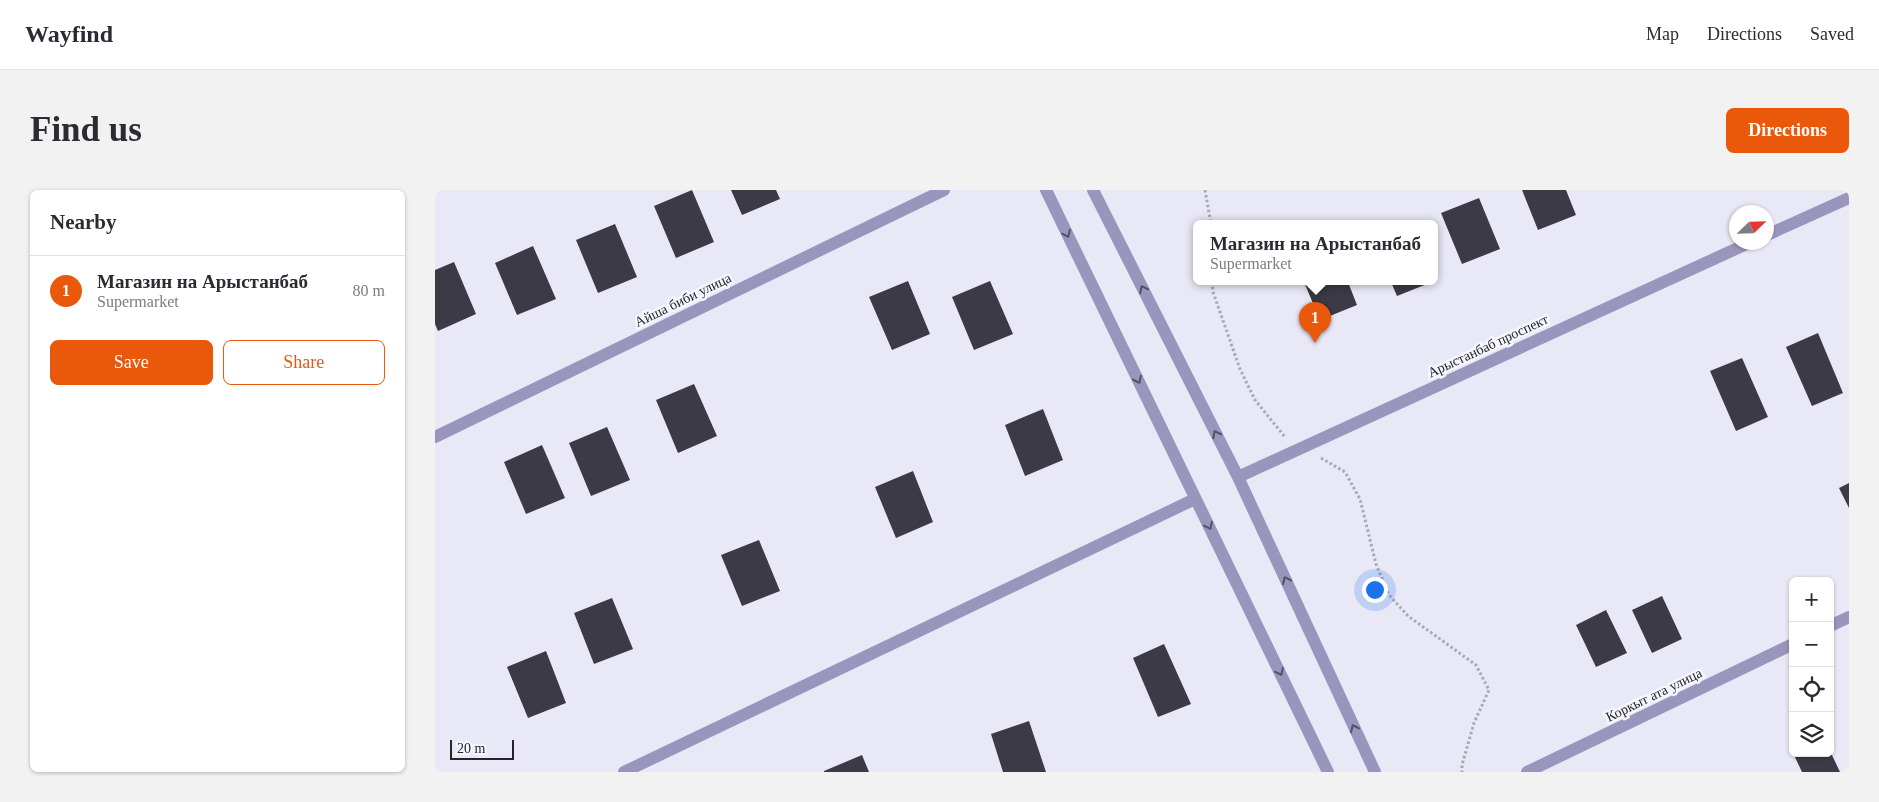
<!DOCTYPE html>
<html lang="en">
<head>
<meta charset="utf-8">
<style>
  :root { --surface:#fff; --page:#f2f2f3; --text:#2b2b33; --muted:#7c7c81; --line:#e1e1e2; --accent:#ea580c }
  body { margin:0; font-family:"Times New Roman",serif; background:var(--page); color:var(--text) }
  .controls { position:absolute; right:15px; bottom:15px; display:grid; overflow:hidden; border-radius:8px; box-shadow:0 1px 4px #0004 }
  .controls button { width:45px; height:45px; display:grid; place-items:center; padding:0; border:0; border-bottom:1px solid var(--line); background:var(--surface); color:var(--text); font:25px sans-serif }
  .compass { position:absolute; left:1294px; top:15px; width:45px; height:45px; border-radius:50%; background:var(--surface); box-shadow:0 1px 4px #0004; rotate:67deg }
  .scale { position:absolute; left:15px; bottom:12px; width:64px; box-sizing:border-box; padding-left:5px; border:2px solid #242429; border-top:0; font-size:14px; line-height:18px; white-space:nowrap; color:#242429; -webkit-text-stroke:4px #f6f6fe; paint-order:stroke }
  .you { position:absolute; left:939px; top:399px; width:18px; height:18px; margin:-12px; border:4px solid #fff; border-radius:50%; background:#1a73e8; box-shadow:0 0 0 8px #1a73e833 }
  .badge { display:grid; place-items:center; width:32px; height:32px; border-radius:50%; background:var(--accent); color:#fff; font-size:16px; font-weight:700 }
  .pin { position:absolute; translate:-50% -41px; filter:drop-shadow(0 1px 2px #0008) }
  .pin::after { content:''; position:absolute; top:26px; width:18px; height:15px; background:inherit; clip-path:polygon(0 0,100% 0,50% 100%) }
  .popup { position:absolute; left:758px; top:30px; width:245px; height:65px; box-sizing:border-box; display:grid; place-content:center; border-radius:8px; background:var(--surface); filter:drop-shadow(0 1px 4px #0005); font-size:16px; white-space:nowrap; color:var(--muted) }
  .popup b { font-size:19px; color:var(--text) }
  .popup::after { content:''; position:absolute; left:50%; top:100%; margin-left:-10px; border:10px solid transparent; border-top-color:var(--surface) }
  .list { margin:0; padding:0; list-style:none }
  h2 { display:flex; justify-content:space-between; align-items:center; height:65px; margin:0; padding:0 20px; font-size:21px }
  h2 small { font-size:16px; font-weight:400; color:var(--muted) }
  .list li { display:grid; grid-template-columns:32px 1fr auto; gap:15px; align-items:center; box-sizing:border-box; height:70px; padding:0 20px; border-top:1px solid var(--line) }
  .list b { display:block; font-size:19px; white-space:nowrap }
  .list p { margin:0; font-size:16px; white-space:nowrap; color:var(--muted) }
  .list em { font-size:16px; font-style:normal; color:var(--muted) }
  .actions { display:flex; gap:10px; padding:15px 20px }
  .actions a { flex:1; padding:11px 0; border:1px solid var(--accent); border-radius:8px; text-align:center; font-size:18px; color:var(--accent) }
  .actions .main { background:var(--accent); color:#fff }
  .icon { flex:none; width:28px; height:28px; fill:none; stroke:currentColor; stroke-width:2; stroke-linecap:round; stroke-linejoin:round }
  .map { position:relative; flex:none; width:1414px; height:582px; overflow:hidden; border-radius:8px }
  header { display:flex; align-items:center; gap:30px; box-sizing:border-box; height:70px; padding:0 25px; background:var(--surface); border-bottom:1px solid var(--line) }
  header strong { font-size:24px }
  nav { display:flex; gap:28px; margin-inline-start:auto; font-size:18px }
  .intro { display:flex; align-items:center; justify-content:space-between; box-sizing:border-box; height:120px; padding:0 30px }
  h1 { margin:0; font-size:35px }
  .button { padding:12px 22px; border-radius:8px; background:var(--accent); color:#fff; font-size:18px; font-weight:700 }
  main { display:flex; gap:30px; padding:0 30px }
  aside { flex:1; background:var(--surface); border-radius:8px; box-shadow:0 1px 4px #0004 }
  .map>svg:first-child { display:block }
</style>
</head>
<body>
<header>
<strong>Wayfind</strong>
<nav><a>Map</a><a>Directions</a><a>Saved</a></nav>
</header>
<div class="intro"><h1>Find us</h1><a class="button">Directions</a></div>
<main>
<aside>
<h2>Nearby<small></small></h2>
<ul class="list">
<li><span class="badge">1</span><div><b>Магазин на Арыстанбаб</b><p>Supermarket</p></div><em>80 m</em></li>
</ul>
<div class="actions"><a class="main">Save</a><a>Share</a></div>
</aside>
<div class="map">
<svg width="1414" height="582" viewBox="0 0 1414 582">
  <rect width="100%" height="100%" fill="#e9e8f6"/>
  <!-- building -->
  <path fill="#3b3a45" d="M257 0 279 52 241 68 219 16Z
    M296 0H341L345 9 307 25Z
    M1087 0H1131L1141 25 1103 40Z
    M1044 8 1065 59 1027 74 1006 23Z
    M180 34 202 87 163 103 141 50Z
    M98 56 121 109 82 125 60 73Z
    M19 72 41 124 3 141 0 134V80Z
    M473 91 495 144 457 160 434 107Z
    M555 91 578 144 539 160 517 107Z
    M869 92H913L922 115 885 130Z
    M956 92H997L962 106Z
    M1383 143 1408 203 1377 216 1351 157Z
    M1307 168 1333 227 1301 241 1275 181Z
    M259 194 282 246 243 263 221 210Z
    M608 219 628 270 590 286 570 235Z
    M172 237 195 290 156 306 134 253Z
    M107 255 130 308 91 324 69 272Z
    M478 281 498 332 461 348 440 297Z
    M1414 293V318L1404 298Z
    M324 350 345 401 307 416 286 365Z
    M1227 406 1247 449 1217 463 1197 420Z
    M177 408 198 459 159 474 139 423Z
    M1171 420 1192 463 1161 477 1141 435Z
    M729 454 756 514 723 527 698 468Z
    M111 461 131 513 93 528 72 477Z
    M594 531 611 582H568L556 544Z
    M1358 563H1396L1405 582H1367Z
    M427 565 434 582H389V581Z"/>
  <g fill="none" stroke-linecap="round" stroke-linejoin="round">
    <!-- path -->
    <path stroke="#a8a8b3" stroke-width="3" stroke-dasharray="2.5 2.5" stroke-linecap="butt" d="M770 0 776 34
      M777 92 778 102 805 179 820 210 850 247
      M886 268 910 282 925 309 941 374 954 405 973 426 1041 475 1054 500 1039 533 1027 575V582"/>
    <!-- minor -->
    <path stroke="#9995bc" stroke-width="12" d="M611 0 893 582
      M658 0 803 287 940 582
      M1332 45 1414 8
      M0 247 509 0
      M803 287 1316 52
      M1395 436 1414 427
      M189 582 760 309
      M1092 582 1358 454"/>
  </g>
  <!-- one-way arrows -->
  <defs><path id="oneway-chevron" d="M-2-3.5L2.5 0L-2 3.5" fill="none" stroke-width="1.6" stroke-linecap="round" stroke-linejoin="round" transform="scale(1.25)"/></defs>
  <g stroke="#535164">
    <use href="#oneway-chevron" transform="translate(632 44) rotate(64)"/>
    <use href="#oneway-chevron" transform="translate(708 99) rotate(-117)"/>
    <use href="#oneway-chevron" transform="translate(703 190) rotate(64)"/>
    <use href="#oneway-chevron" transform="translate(781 244) rotate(-117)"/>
    <use href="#oneway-chevron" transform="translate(774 336) rotate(64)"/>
    <use href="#oneway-chevron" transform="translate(851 390) rotate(-115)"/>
    <use href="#oneway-chevron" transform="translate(845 482) rotate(64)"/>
    <use href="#oneway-chevron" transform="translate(919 538) rotate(-115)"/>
  </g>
  <g text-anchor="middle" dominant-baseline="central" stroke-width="5" stroke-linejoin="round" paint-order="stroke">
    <!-- street labels -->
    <g font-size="14" fill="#242429" stroke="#f6f6fe">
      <text transform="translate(248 110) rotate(-26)">Айша биби улица</text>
      <text transform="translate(1053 156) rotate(-25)">Арыстанбаб проспект</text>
      <text transform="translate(1219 505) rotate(-26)">Коркыт ата улица</text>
    </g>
  </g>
</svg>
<div class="controls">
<button>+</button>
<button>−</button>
<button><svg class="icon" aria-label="locate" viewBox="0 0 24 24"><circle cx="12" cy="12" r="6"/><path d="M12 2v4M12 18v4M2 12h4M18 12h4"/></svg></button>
<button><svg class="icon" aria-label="layers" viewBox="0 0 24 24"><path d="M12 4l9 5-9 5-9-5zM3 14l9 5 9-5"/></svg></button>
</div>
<svg class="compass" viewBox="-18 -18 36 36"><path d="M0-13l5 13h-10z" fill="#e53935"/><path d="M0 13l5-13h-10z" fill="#7c7c81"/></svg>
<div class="scale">20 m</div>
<div class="you"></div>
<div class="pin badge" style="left:880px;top:153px">1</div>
<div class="popup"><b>Магазин на Арыстанбаб</b>Supermarket</div>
</div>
</main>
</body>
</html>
